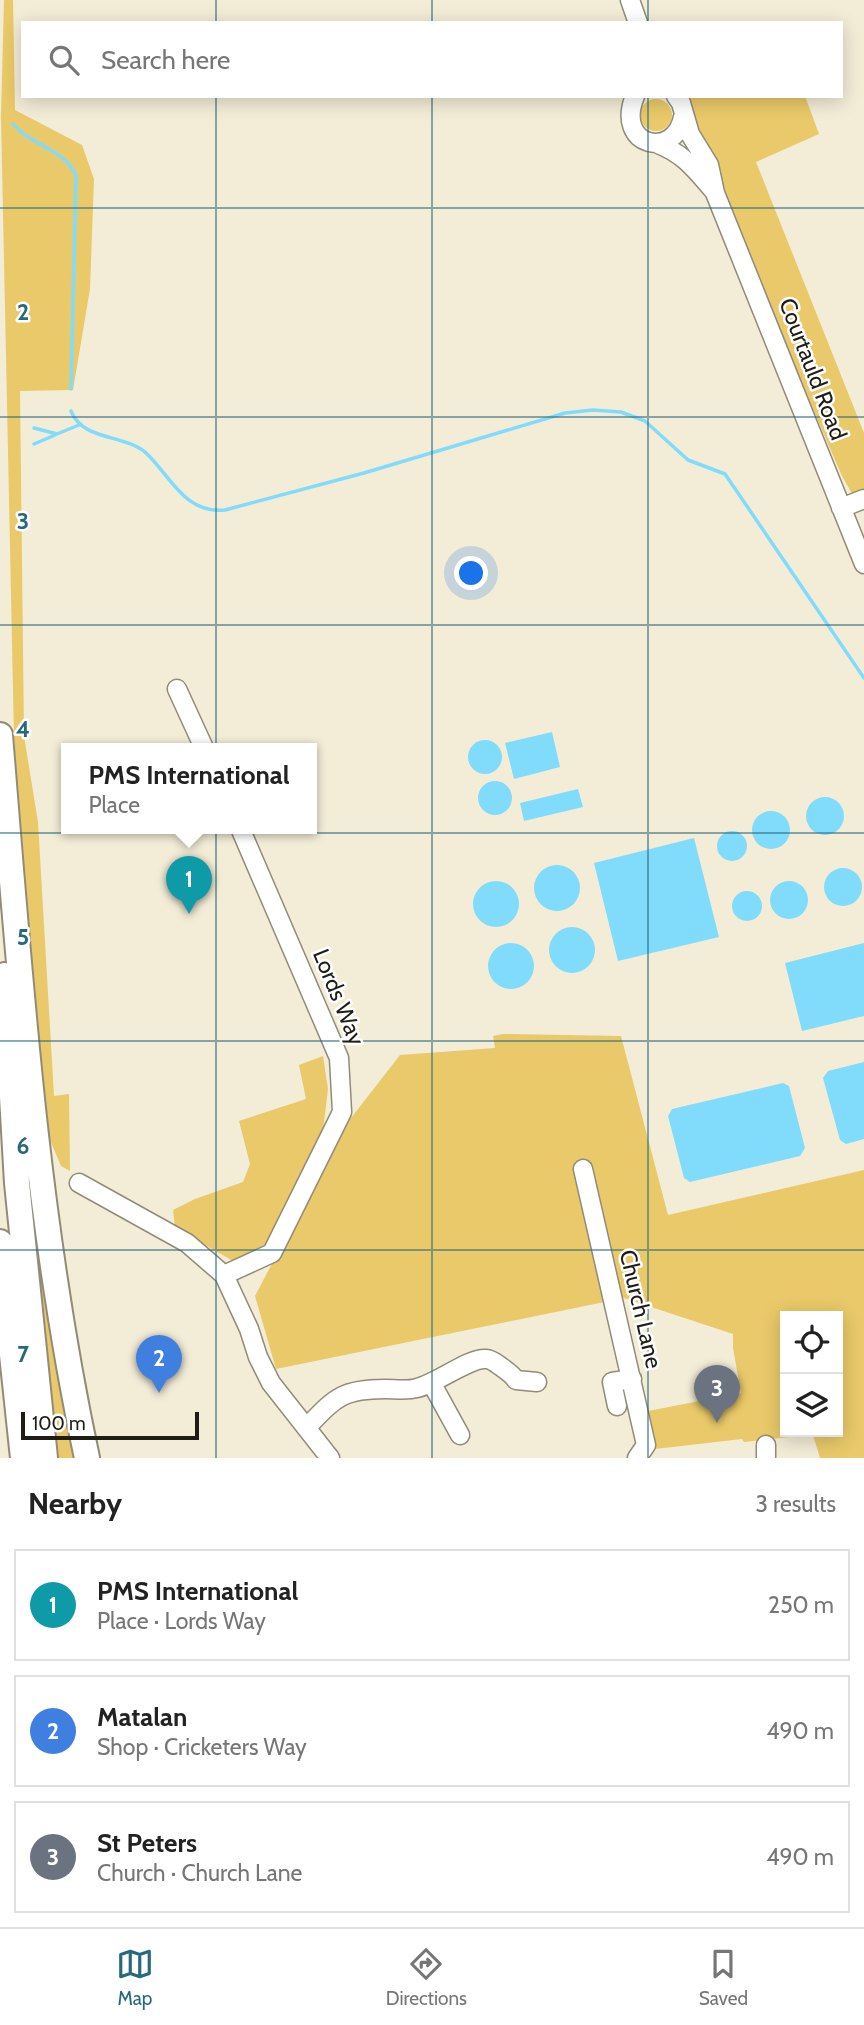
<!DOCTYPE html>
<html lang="en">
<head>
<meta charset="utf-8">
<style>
  :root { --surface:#fff; --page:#f6f6f6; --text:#222; --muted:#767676; --line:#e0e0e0; --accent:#27687c }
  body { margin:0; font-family:Cabin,sans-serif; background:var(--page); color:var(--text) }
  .controls { position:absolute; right:21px; bottom:21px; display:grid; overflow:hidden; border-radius:0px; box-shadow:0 4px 18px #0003 }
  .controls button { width:63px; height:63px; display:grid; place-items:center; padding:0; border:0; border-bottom:2px solid var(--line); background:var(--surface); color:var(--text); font:35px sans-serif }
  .scale { position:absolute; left:21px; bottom:18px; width:178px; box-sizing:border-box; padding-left:7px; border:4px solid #1f1c15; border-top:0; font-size:19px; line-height:24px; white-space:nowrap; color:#1f1c15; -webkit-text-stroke:5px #fff; paint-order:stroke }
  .you { position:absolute; left:472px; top:574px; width:24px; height:24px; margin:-18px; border:5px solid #fff; border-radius:50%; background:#1a73e8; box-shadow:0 0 0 10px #1a73e833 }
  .badge { display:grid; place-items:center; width:46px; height:46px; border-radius:50%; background:var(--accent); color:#fff; font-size:23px; font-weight:700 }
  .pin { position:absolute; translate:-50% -58px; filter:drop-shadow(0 2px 4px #0008) }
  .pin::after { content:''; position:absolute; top:37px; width:24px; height:21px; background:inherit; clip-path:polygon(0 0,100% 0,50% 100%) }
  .popup { position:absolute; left:61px; top:743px; width:256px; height:91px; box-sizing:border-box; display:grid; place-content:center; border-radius:0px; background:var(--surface); filter:drop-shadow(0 2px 5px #0005); font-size:23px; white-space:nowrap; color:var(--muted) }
  .popup b { font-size:26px; color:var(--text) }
  .popup::after { content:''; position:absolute; left:50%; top:100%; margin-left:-14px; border:14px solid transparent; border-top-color:var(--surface) }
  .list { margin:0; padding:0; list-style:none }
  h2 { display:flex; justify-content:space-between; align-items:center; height:91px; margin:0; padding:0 28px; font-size:30px }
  h2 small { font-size:23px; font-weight:400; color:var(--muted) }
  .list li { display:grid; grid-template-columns:46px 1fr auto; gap:21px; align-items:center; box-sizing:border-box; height:112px; margin:0 14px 14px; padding:0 14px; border:2px solid var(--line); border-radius:0px }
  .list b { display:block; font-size:26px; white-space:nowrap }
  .list p { margin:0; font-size:23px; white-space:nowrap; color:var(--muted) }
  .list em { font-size:23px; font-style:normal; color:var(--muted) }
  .icon { flex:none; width:38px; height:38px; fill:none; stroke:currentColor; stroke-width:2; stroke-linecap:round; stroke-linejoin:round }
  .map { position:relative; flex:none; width:864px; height:1458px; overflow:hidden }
  .search { position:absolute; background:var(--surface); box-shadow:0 4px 18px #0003; left:21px; right:21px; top:21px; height:77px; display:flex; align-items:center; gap:18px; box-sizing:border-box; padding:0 24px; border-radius:0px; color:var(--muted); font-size:26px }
  .sheet { height:469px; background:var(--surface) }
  nav { display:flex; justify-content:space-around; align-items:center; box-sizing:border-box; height:98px; border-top:2px solid var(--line); background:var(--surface); font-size:19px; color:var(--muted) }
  nav a { display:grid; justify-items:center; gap:4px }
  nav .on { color:var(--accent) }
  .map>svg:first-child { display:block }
</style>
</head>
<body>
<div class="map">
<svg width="864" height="1458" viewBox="0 0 864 1458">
  <rect width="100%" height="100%" fill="#f3ecd7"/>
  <!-- green -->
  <path fill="#e9c969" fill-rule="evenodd" d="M4 0H13L15 110 82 145 94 179 90 289 73 390 20 391 24 736 38 822 54 1096 69 1094 70 1171 61 1166 47 1133 34 1017 14 738 1 117Z
    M686 96H805L819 134 756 162 864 433V495L855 499 842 476 809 400Z
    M640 115a16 16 0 1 1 32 0a16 16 0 1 1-32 0Z
    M18 1017 80 1458H52L40 1360Z
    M503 1034 621 1036 668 1215 864 1170V1458H820L813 1435 817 1434 744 1442 742 1439 655 1449 648 1411 741 1393 733 1348V1334L624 1298 276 1369 255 1296 344 1127 400 1055 495 1048 493 1036ZM785 1316H838V1432H785Z
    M323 1056 328 1089 322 1139 269 1244 235 1262 175 1228 173 1210 195 1199 243 1182 250 1164 239 1121 306 1099 299 1065Z"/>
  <!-- water -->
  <path fill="#81dcfc" d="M552 732 560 767 514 779 505 743Z
    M468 757a17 17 0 1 1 34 0a17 17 0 1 1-34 0Z
    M478 798a17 17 0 1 1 34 0a17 17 0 1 1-34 0Z
    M578 789 583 807 524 821 520 803Z
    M806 816a19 19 0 1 1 38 0a19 19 0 1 1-38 0Z
    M752 830a19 19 0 1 1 38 0a19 19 0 1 1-38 0Z
    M717 846a15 15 0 1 1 30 0a15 15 0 1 1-30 0Z
    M694 838 719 937 618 961 594 863Z
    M534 888a23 23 0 1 1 46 0a23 23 0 1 1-46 0Z
    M824 887a19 19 0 1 1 38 0a19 19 0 1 1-38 0Z
    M770 900a19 19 0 1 1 38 0a19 19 0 1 1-38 0Z
    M473 904a23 23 0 1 1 46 0a23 23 0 1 1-46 0Z
    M732 906a15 15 0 1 1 30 0a15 15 0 1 1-30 0Z
    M549 950a23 23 0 1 1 46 0a23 23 0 1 1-46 0Z
    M864 943V1016L802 1031 785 963Z
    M488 966a23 23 0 1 1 46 0a23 23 0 1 1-46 0Z
    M864 1062V1139L846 1144 840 1140 823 1078 828 1071Z
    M783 1083 789 1086 805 1148 800 1156 690 1182 684 1178 668 1116 672 1109Z"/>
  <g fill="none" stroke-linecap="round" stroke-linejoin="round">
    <!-- stream -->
    <path stroke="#81dcfc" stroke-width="3.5" d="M13 124C30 145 66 150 76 176L71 389
      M71 411C83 441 123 434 145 452 171 476 184 514 225 510L364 473 565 413 593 410 621 412 645 421 688 460 725 474 864 678
      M34 428 57 434 79 425
      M34 444 55 435"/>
    <!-- minor casing -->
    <g stroke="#918b78" stroke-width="21">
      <path id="minor" d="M630 0 638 23
        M635 96C614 147 675 160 683 117
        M676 96 681 103 690 134 709 165 715 193 864 564
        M656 143C684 154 694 168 713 190
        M841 508 864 499
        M177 689 204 748
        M583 1169 646 1445 637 1458
        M79 1183 187 1243 224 1275 249 1329 258 1357 271 1383 330 1458
        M224 1275 272 1253 342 1112 339 1058 240 828
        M432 1384 460 1435
        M617 1406 612 1382 632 1379
        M307 1427C335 1398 342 1389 385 1389 395 1389 407 1391 417 1388 436 1384 470 1357 486 1359 491 1359 496 1363 500 1366 507 1371 512 1374 516 1380L537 1382
        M766 1445V1458"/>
    </g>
    <!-- highway casing -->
    <g stroke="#918b78" stroke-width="28">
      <path id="highway" d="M0 735C20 977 36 1220 87 1458
        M5 975 17 1183 45 1458
        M0 1242 23 1458"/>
    </g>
    <!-- minor -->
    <use href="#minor" stroke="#fff" stroke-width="18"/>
    <!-- highway -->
    <use href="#highway" stroke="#fff" stroke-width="24"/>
  </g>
  <!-- grid -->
  <path fill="none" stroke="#27687c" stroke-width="2" stroke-opacity="0.55" d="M216 0V23M432 0V23M648 0V23M216 96V1458M432 96V1458M648 96V1458M0 208H864M0 417H864M0 625H864M0 833H864M0 1041H864M0 1250H864"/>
  <g text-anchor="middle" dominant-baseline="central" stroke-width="5" stroke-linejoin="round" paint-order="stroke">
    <!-- street labels -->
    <g font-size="23" fill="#1f1c15" stroke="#fff">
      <text transform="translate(813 369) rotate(69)">Courtauld Road</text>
      <text transform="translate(339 997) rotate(68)">Lords Way</text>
      <text transform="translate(641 1309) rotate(77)">Church Lane</text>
    </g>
  </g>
  <g font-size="23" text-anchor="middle" font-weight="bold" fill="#27687c" stroke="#fff" stroke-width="5" stroke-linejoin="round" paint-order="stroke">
    <text x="23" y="320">2</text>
    <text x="23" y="529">3</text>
    <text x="23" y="737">4</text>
    <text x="23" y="945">5</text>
    <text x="23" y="1154">6</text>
    <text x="23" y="1362">7</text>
  </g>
</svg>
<div class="controls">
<button><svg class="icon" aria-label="locate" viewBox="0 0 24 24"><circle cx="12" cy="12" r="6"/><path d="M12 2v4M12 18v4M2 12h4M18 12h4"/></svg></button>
<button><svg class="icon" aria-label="layers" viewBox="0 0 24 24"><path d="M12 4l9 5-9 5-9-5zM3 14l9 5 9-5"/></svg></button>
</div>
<div class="scale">100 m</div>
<div class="you"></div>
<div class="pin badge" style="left:189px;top:914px;background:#0f9aa8">1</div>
<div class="popup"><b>PMS International</b>Place</div>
<div class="pin badge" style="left:159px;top:1393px;background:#3f7fe0">2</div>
<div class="pin badge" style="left:717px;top:1423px;background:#6b7280">3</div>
<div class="search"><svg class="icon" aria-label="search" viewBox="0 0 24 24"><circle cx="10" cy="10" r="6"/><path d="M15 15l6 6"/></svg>Search here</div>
</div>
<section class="sheet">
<h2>Nearby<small>3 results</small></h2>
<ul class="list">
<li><span class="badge" style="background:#0f9aa8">1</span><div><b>PMS International</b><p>Place · Lords Way</p></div><em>250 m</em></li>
<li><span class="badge" style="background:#3f7fe0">2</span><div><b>Matalan</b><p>Shop · Cricketers Way</p></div><em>490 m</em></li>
<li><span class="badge" style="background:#6b7280">3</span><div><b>St Peters</b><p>Church · Church Lane</p></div><em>490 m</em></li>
</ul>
</section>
<nav>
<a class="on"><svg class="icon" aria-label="map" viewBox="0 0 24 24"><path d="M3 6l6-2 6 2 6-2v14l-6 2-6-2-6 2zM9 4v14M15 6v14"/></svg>Map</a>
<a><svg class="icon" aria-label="directions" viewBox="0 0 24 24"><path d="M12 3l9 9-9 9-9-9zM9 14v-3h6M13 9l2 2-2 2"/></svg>Directions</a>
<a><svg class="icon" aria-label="saved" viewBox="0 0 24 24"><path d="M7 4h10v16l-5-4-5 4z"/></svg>Saved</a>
</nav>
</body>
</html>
